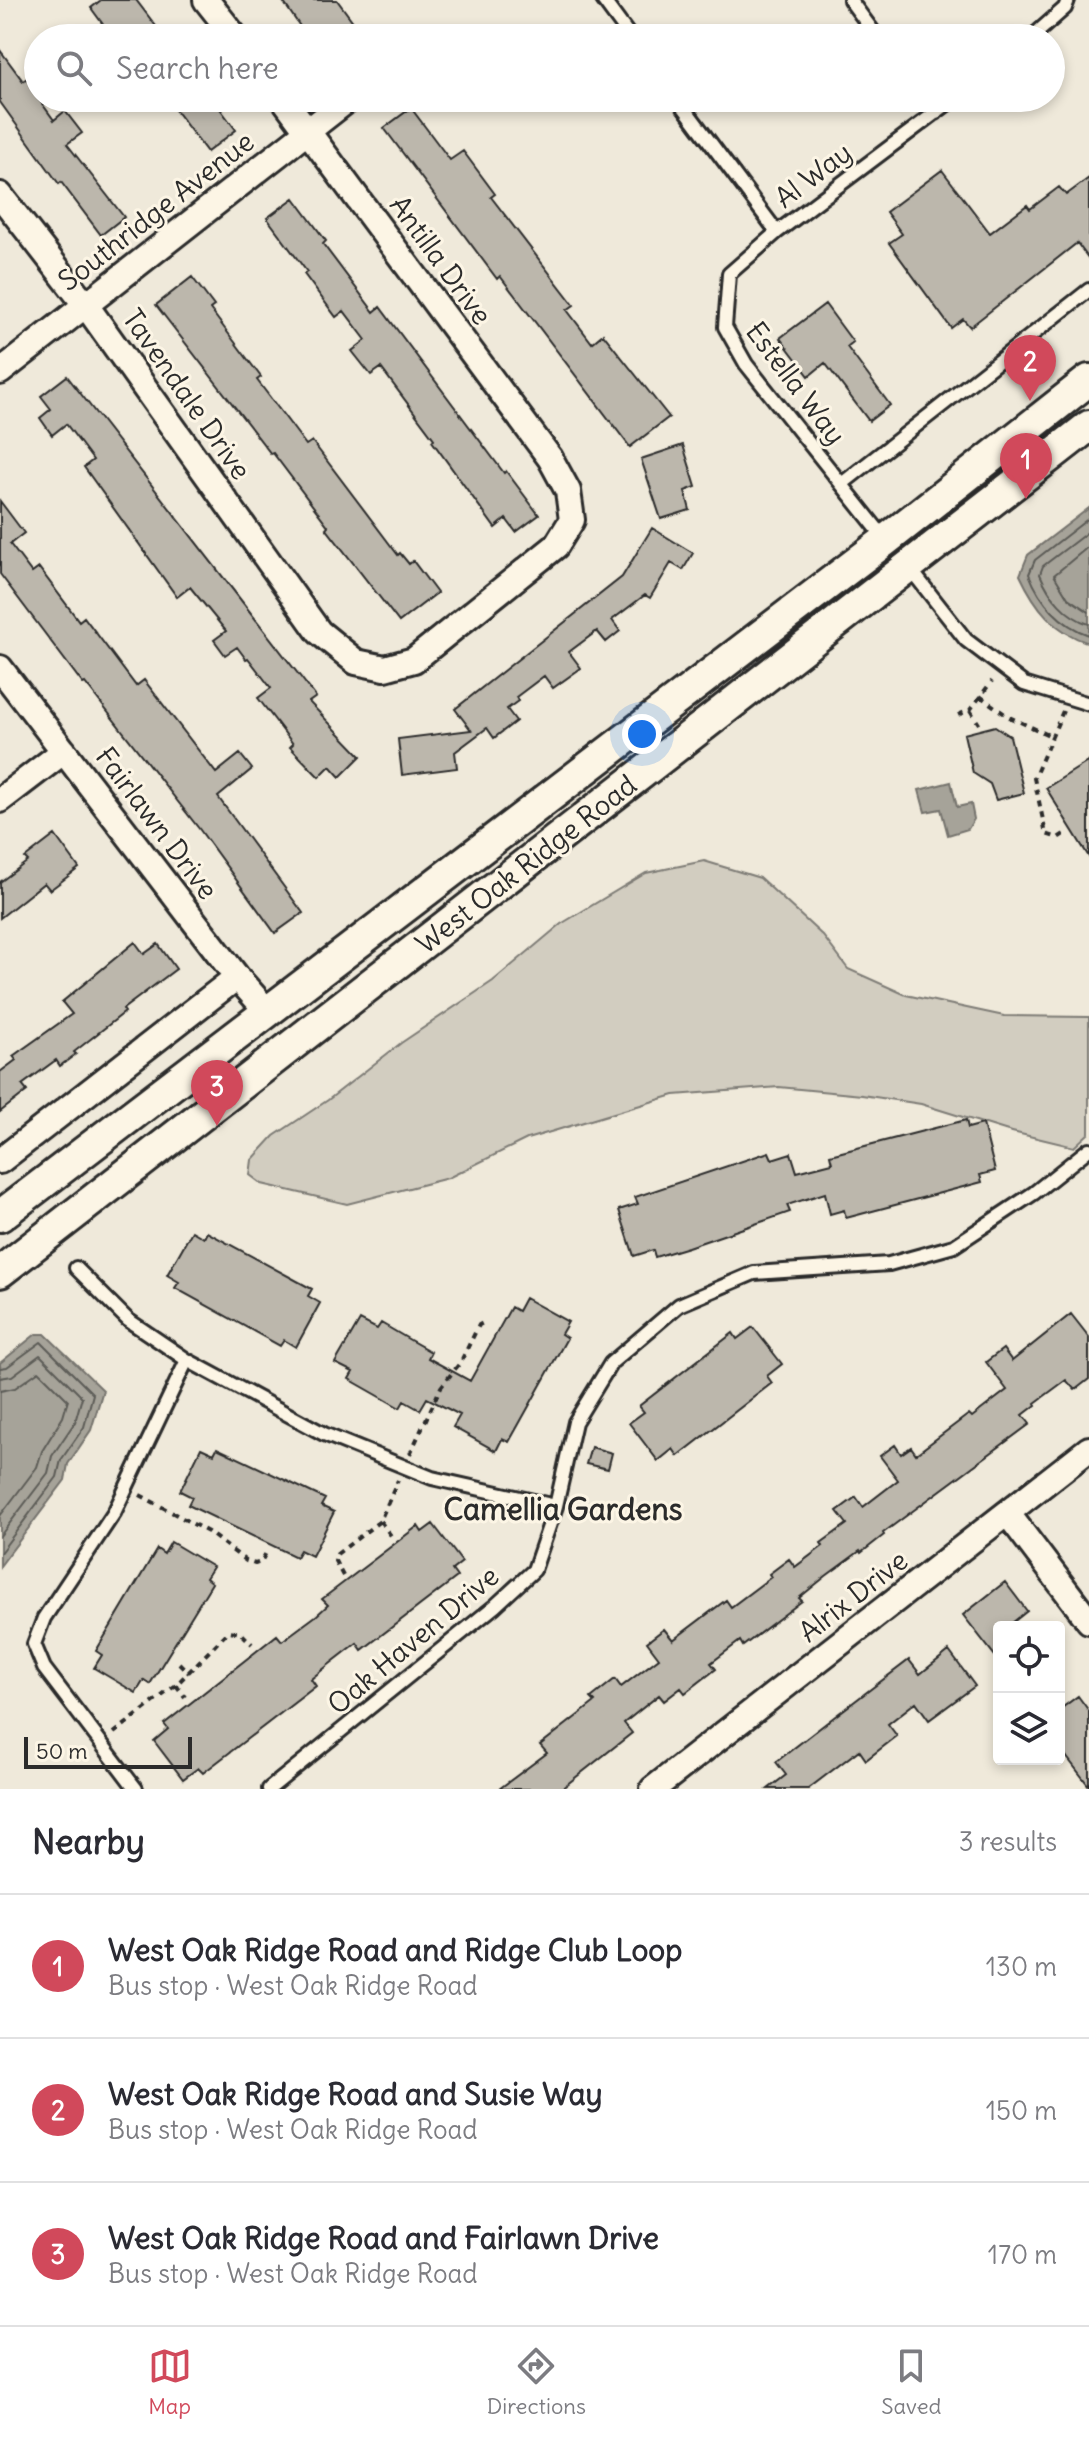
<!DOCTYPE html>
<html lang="en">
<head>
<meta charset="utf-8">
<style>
  :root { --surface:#fff; --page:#f2f2f3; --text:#2b2b33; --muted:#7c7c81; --line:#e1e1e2; --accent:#d1495b }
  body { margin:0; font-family:Delius,sans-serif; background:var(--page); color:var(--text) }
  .controls { position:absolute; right:24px; bottom:24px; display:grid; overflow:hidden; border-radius:8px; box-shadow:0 4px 12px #0003 }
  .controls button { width:72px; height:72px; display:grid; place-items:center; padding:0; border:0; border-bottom:2px solid var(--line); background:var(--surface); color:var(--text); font:40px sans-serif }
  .scale { position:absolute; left:24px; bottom:20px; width:168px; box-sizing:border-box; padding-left:8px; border:4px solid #2b2b2b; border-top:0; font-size:22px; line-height:28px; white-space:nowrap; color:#2b2b2b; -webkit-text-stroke:6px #fcf5e5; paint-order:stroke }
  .you { position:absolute; left:642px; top:734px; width:28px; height:28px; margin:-20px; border:6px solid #fff; border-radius:50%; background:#1a73e8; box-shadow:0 0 0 12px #1a73e833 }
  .badge { display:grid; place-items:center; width:52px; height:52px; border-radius:50%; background:var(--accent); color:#fff; font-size:26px; font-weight:700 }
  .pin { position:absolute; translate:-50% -66px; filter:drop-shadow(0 2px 4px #0008) }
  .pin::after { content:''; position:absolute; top:42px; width:28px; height:24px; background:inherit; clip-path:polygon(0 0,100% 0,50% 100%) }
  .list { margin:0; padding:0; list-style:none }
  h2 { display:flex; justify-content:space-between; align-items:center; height:104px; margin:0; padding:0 32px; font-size:34px }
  h2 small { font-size:26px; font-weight:400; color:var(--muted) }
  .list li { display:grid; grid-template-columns:52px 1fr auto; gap:24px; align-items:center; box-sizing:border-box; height:144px; padding:0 32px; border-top:2px solid var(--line) }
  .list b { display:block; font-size:30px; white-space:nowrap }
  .list p { margin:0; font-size:26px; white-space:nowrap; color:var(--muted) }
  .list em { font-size:26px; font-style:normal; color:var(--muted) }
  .icon { flex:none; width:44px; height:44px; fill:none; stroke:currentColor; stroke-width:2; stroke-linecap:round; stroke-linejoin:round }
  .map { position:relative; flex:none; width:1089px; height:1789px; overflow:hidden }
  .search { position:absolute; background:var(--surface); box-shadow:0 4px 12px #0003; left:24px; right:24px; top:24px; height:88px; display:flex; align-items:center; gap:20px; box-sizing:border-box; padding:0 28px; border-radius:44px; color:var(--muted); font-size:30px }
  .sheet { height:536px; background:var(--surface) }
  nav { display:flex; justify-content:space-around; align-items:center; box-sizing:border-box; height:112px; border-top:2px solid var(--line); background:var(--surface); font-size:22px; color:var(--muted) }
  nav a { display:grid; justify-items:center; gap:4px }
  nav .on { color:var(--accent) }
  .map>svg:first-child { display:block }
</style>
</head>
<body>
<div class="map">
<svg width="1089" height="1789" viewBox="0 0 1089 1789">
  <rect width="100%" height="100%" fill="#efe9da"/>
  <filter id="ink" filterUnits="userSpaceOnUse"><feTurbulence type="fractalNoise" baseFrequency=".0125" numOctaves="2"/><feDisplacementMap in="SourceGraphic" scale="16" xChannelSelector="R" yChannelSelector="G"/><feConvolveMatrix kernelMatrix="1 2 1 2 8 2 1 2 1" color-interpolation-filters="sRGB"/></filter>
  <g filter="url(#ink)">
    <!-- green -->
    <path fill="#d2cdc0" stroke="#7e7c76" stroke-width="2" d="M704 861 760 878 823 936 848 969 906 995 1004 1016 1089 1017V1133L1074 1147 1008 1131 921 1104 862 1095 779 1087 674 1095 527 1139 448 1178 347 1204 262 1184 250 1175 252 1160 274 1136 328 1100 401 1043 493 981 561 924 646 873Z"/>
    <!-- water -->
    <path fill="#a6a399" stroke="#75736d" stroke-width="2" d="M1089 508V643C1054 632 1035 607 1020 575L1028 555Z
      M951 782 957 807 971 804 974 819 968 829 948 835 941 809 925 812 919 790Z
      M36 1334H45L103 1390 91 1430 68 1464 65 1480 0 1566V1363Z"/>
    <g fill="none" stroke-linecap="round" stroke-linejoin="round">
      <!-- shore -->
      <path stroke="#5c5b57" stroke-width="2" d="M1089 518 1035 560 1029 574C1040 602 1060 625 1089 635
        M1089 531 1043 566 1040 574C1049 596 1066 617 1089 624
        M1089 546 1054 575 1068 598 1089 612
        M0 1368 7 1367 41 1342 93 1394 84 1427 61 1460 57 1477 0 1553
        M0 1378 12 1376 40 1355 82 1397 75 1422 52 1456 48 1473 0 1536
        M0 1391 15 1388 39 1371 68 1400 63 1417 42 1451 37 1467 0 1516"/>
    </g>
    <!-- building -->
    <path fill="#bcb7ac" stroke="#2b2b2b" stroke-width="2" d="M101 0H136L165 38H113L91 8Z
      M282 0H337L365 38H308Z
      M0 50 23 81 38 70V98L54 120 65 111 82 133 67 144 124 217 101 235 61 182 59 184 0 102Z
      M166 98H212L236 130 207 152Z
      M411 108 450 160 463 151 495 194 491 197 574 305 567 310 592 343 603 334 669 417 630 447 500 276 497 279 384 128Z
      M942 170 990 233 1027 205 1030 209 1059 187 1066 195 1089 178V259L1077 243 970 327 963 319 951 328 889 243 902 234 886 212Z
      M294 198 326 241 323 244 374 312 380 307 504 473 506 471 539 515 516 532 506 519 495 528 432 441 434 439 381 368 371 375 352 351 366 340 344 311 336 317 304 274 307 272 267 218Z
      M192 277 214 306 210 309 261 377 257 380 306 445 312 441 398 555 400 553 409 564 413 561 437 593 399 622 326 528 328 526 273 453 271 454 156 305Z
      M825 304 853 342 847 347 890 405 869 421 825 363 809 376 780 338Z
      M67 376 316 697 309 702 361 756 340 777 330 766 319 777 290 747 293 744 258 698 271 688 248 658 246 659 237 647 225 655 214 640 226 631 190 587 177 597 84 467 93 460 66 424 52 435 40 418 51 409 41 396Z
      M683 445 696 487 685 491 690 510 661 519 641 459Z
      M0 501 24 533 10 544 32 573 39 568 79 621 84 617 136 686 144 680 216 773 240 754 252 769 218 797 303 913 275 933 200 830 85 683 83 684 0 574Z
      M652 528 693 553 683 570 671 563 650 598 645 595 612 620 620 631 606 642 597 631 569 652 581 668 553 688 544 676 516 697 518 701 507 709 516 721 494 738 487 728 455 752 457 768 402 775 398 739 471 730 455 709 622 577Z
      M995 726 1010 736 1024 793 996 800 990 784 973 773 964 734Z
      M1089 761V857L1046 788Z
      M55 835 79 868 50 890 44 883 0 918V882L28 861 25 858Z
      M135 942 144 954 158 944 176 969 123 1009 125 1012 74 1052 76 1054 60 1066 56 1060 22 1085 27 1091 0 1112V1072L16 1060 13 1056 72 1014 62 1002Z
      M966 1120 968 1128 983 1124 995 1171 980 1175 982 1182 846 1218 844 1210 830 1214 825 1193 787 1205 790 1212 688 1247 655 1257 653 1250 634 1256 619 1210 638 1204 635 1197 769 1152 772 1159 791 1153 797 1172 832 1163 830 1155Z
      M192 1231 204 1238 207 1232 312 1289 308 1296 320 1303 296 1347 284 1340 280 1346 175 1288 179 1282 167 1275Z
      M525 1298 568 1322 561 1334 567 1338 509 1442 502 1439 496 1451 453 1427 460 1415 427 1398 420 1410 404 1401 400 1408 349 1379 353 1372 335 1363 360 1320 377 1329 381 1323 410 1340 431 1352 428 1358 470 1381 511 1307 518 1311Z
      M1071 1314 1089 1337V1379L1075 1390 1066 1380 1035 1403 1036 1405 1023 1415 1030 1424 883 1533 884 1535 861 1553 860 1551 826 1576 799 1598 802 1601 743 1646 740 1641 711 1663 716 1669 685 1693 681 1688 664 1701 659 1695 624 1723 632 1733 561 1789H499L547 1753 540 1745 595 1702 591 1698 615 1679 621 1687 659 1658 647 1642 664 1629 673 1640 726 1600 731 1607 771 1577 769 1574 789 1559 795 1567 823 1546 821 1543 847 1524 837 1511 856 1497 863 1507 898 1480 880 1456 895 1445 901 1454 911 1447 916 1454 969 1414 972 1417 1007 1390 986 1362 1003 1349 1012 1361Z
      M753 1327 782 1364 767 1376 772 1383 678 1456 673 1449 658 1461 629 1423 644 1412 639 1406 733 1333 737 1339Z
      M591 1447 612 1453 608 1469 586 1464Z
      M201 1448 214 1454 217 1448 325 1499 321 1506 334 1512 312 1556 300 1550 296 1557 188 1505 192 1497 180 1491Z
      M433 1524 462 1562 452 1570 457 1577 362 1650 357 1643 326 1667 311 1679 316 1686 203 1773 198 1768 183 1779 154 1741 168 1729 164 1724 277 1635 282 1641 317 1615 328 1605 322 1599 418 1526 422 1532Z
      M171 1542 213 1567 206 1578 212 1583 150 1684 144 1680 136 1693 94 1668 102 1655 96 1651 157 1549 164 1554Z
      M1005 1582 1027 1611 1007 1627H999V1661L963 1615Z
      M949 1651 975 1686 929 1720 916 1702 888 1724 897 1736 866 1760 859 1750 808 1789H768L786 1775 776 1762 834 1717 909 1660 920 1674Z
      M1078 1696 1089 1711V1786L1059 1747V1710Z"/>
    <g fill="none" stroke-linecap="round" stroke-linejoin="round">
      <!-- service casing -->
      <g stroke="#2b2b2b" stroke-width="18">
        <path id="service" d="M603 0 631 38
          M850 0 878 38
          M1031 38 1065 8 1068 0
          M677 98 777 232
          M924 98 936 113
          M843 483 1089 290
          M886 540 746 364 725 327 729 274 777 232 955 98
          M908 566 966 640 1024 684 1089 704
          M76 1268 128 1320 187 1360 324 1434 432 1478 556 1506
          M136 1789 44 1668 34 1644 44 1618 114 1513 187 1360
          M269 1789 495 1606 534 1570 556 1506 575 1422 611 1363 679 1305 754 1273 889 1264 954 1246 1034 1193 1089 1149"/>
      </g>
      <!-- minor casing -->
      <g stroke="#2b2b2b" stroke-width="30">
        <path id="minor" d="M206 0 236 38
          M0 195 85 304 319 632 356 662 385 668 414 660 556 546 572 520 568 491 550 458 283 98
          M0 372 350 98
          M0 668 237 977 268 1012
          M0 800 64 751
          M0 1161 237 977
          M1008 1514 1089 1621
          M653 1789 1089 1449"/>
      </g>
      <!-- tertiary casing -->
      <g stroke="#2b2b2b" stroke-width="36">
        <path id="tertiary" d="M0 1216 886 540 1089 380
          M0 1272 1089 426"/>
      </g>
      <!-- path -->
      <path stroke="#2b2b2b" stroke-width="4" stroke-dasharray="6 6" stroke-linecap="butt" d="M980 696 1009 717 1053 737
        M970 710 979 724
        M1063 711 1034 778 1046 834 1058 838 1064 834
        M958 715 970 710 992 681
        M410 1454 441 1387 460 1363 479 1325 485 1322
        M140 1495 208 1532 246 1561 255 1564 261 1562 267 1551
        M380 1521 392 1537
        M343 1576 335 1561 337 1554 380 1521 398 1480
        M179 1663 189 1673
        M176 1685 185 1697
        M114 1733 176 1685 229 1631 241 1633 252 1644"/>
      <!-- service -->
      <use href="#service" stroke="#fcf5e5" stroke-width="12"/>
      <!-- minor -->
      <use href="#minor" stroke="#fcf5e5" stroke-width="24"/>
      <!-- tertiary -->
      <use href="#tertiary" stroke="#fcf5e5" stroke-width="30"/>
    </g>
  </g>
  <g text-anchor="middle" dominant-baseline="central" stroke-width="6" stroke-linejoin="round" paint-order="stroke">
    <!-- street labels -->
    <g font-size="28" fill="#2b2b2b" stroke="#fcf5e5">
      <text transform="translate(813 175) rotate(-37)">Al Way</text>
      <text transform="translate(156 211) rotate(-38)">Southridge Avenue</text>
      <text transform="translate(441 260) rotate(54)">Antilla Drive</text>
      <text transform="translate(796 383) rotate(53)">Estella Way</text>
      <text transform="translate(187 394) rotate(55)">Tavendale Drive</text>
      <text transform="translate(157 823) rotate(53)">Fairlawn Drive</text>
      <text transform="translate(526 864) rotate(-38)">West Oak Ridge Road</text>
      <text transform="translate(853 1596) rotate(-38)">Alrix Drive</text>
      <text transform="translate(413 1640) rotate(-40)">Oak Haven Drive</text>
    </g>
    <!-- neighbourhood labels -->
    <g font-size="30" font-weight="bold" fill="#2b2b2b" stroke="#fcf5e5">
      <text x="563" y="1509">Camellia Gardens</text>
    </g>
  </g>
</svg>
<div class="controls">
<button><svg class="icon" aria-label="locate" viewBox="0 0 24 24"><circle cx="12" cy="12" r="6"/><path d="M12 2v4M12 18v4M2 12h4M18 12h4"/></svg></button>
<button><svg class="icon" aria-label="layers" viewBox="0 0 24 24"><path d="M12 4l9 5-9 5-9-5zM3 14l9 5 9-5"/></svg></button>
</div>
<div class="scale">50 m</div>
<div class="you"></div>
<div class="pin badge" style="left:1026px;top:499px">1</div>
<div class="pin badge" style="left:1030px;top:401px">2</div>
<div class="pin badge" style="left:217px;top:1126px">3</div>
<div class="search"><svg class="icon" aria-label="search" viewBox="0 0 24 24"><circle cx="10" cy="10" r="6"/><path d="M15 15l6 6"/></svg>Search here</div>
</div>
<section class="sheet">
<h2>Nearby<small>3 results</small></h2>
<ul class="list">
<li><span class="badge">1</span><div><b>West Oak Ridge Road and Ridge Club Loop</b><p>Bus stop · West Oak Ridge Road</p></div><em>130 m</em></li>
<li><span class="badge">2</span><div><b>West Oak Ridge Road and Susie Way</b><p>Bus stop · West Oak Ridge Road</p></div><em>150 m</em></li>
<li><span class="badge">3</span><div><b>West Oak Ridge Road and Fairlawn Drive</b><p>Bus stop · West Oak Ridge Road</p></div><em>170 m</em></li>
</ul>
</section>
<nav>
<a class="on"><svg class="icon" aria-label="map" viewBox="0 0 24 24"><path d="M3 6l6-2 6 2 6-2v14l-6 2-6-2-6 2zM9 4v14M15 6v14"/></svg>Map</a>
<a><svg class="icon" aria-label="directions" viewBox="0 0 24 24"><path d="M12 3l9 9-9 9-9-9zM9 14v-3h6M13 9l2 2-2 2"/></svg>Directions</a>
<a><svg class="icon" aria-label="saved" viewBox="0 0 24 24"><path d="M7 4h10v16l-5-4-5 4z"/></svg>Saved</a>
</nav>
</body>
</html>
